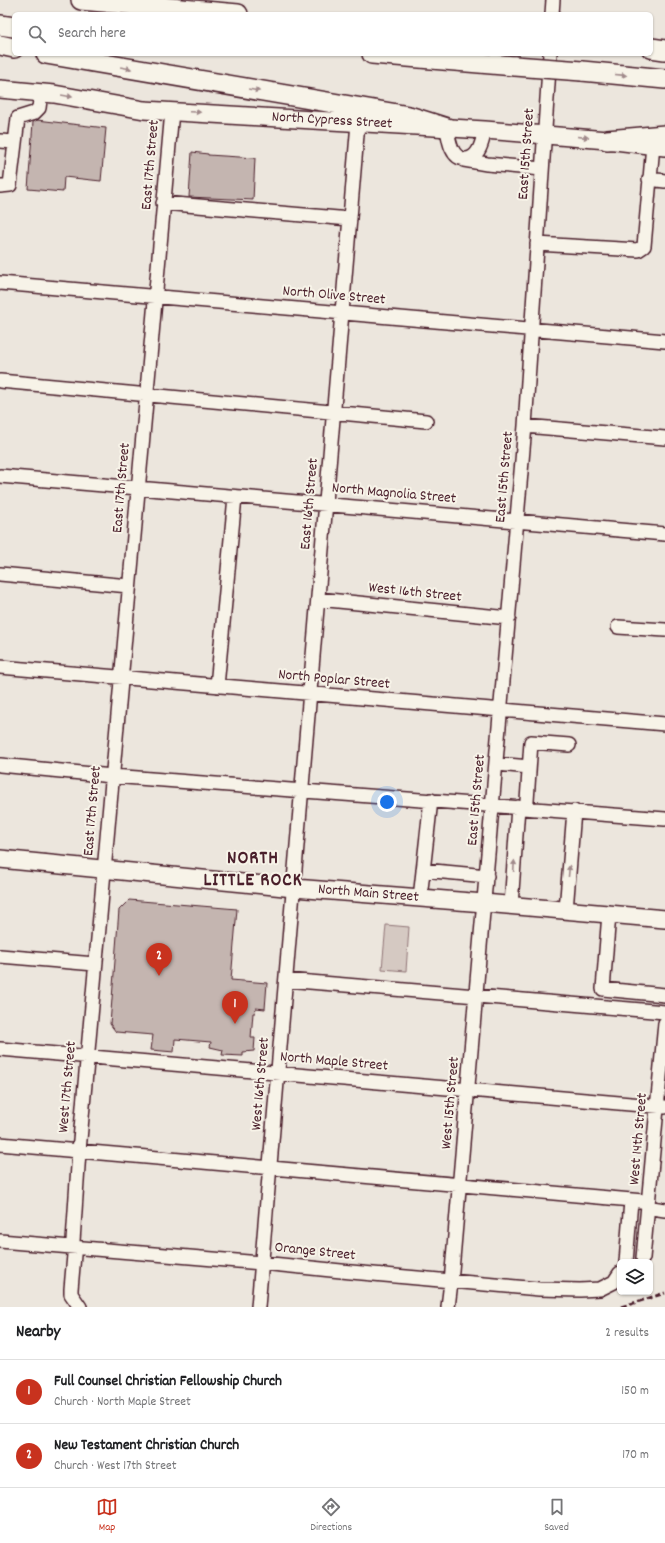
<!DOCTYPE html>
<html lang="en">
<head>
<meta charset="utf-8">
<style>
  :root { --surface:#fff; --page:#f6f6f6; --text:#202124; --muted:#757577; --line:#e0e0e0; --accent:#c8321e }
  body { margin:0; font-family:Dekko,sans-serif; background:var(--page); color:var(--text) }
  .controls { position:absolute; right:12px; bottom:12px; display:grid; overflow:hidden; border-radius:6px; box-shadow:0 1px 3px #0004 }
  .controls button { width:36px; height:36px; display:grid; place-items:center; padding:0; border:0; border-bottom:1px solid var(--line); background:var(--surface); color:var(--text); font:20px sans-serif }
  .you { position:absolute; left:387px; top:802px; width:14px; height:14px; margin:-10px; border:3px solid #fff; border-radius:50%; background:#1a73e8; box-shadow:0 0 0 6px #1a73e833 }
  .badge { display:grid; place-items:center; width:26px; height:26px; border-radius:50%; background:var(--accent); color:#fff; font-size:13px; font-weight:700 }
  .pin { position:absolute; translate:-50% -33px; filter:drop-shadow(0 1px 2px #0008) }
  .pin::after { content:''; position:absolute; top:21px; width:14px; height:12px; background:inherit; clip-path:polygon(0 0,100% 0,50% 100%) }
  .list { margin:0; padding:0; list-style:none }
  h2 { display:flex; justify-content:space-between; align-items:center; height:52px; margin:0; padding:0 16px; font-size:17px }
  h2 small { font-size:13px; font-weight:400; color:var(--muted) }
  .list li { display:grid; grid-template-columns:26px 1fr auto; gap:12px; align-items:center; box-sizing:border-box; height:64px; padding:0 16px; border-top:1px solid var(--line) }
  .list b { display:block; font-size:15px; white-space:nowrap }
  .list p { margin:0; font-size:13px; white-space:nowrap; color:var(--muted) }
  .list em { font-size:13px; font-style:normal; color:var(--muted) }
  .icon { flex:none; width:22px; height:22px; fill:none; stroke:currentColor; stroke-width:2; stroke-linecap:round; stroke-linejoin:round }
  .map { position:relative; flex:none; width:665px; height:1307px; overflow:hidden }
  .search { position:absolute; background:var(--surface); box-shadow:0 1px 3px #0004; left:12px; right:12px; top:12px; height:44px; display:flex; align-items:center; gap:10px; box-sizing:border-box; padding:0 14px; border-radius:6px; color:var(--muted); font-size:15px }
  .sheet { height:180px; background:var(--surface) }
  nav { display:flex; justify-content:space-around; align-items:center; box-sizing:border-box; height:56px; border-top:1px solid var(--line); background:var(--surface); font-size:11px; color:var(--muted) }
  nav a { display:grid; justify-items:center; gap:2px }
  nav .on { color:var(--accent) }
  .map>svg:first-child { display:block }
</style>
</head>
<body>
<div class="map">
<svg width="665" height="1307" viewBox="0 0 665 1307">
  <rect width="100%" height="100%" fill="#ece6dd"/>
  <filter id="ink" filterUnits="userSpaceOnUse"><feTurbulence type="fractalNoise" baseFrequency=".025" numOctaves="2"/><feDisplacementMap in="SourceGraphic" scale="8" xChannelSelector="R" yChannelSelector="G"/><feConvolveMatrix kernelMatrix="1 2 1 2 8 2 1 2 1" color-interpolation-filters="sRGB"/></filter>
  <g filter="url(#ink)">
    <!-- green -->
    <path fill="#d5c9c2" stroke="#907476" d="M386 925 409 927 406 971 382 969Z"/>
    <!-- building -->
    <path fill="#c4b5b0" stroke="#4a1f2b" d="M37 120 106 128 101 181 64 177 63 192 28 189 33 122Z
      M192 152 208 154V155L255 158 253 200 189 197Z
      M129 900 237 909 231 980 267 983 265 1009 256 1008 255 1013H253L251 1038H255L254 1051 243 1052V1056L222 1055 223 1050 210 1047 211 1042 175 1039 174 1052 151 1050 153 1035 116 1032 110 1024 119 910Z"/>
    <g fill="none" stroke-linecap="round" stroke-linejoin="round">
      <!-- minor casing -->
      <g stroke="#4a1f2b" stroke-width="16">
        <path id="minor" d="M552 14 553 0
          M447 128C448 135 449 143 452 149 458 162 471 162 478 151 482 145 483 137 485 130
          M0 141 15 142
          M464 160 487 164 542 169
          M649 179 665 181
          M0 186 10 185 18 118 34 113 39 108 41 92
          M163 203 350 219
          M537 244 638 250 644 246 653 145
          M0 283 665 341
          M0 381 426 421
          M525 426 665 438
          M0 476 665 534
          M0 574 129 586
          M318 599 509 618
          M618 627 665 630
          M0 667 665 724
          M217 686 235 497
          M497 764 529 767
          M0 765 112 776 665 819
          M527 801 531 742 569 745
          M423 870 487 876
          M420 898 431 800
          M511 905 518 807
          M566 910 574 811
          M609 914 603 989 665 995
          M0 956 95 964
          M286 980 665 1012
          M0 1049 665 1107
          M0 1144 643 1201 652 1208 665 1210
          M0 1241 262 1263 351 1272 539 1289 580 1290 600 1289 614 1282 620 1273
          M643 1258 665 1023
          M626 1262 631 1201
          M80 1307 71 1294V1289L74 1255 73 1241 79 1151 172 111
          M258 1307 358 123
          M448 1307 451 1282 525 426 550 54"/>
      </g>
      <!-- major casing -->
      <g stroke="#4a1f2b" stroke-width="20">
        <g id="major">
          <path id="s1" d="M0 89 54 94 144 110 485 130 607 140 665 147"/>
          <path id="s2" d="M0 859 294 888 484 903 665 919"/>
        </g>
      </g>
      <!-- highway casing -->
      <g stroke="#4a1f2b" stroke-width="22">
        <path id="highway" d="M81 0 238 14
          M0 25 14 27
          M0 45 14 48
          M651 48 665 50
          M46 54 409 116 447 128
          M372 54 515 66
          M582 71 665 79
          M607 140 665 135"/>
      </g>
      <!-- minor -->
      <use href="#minor" stroke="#f7f3e8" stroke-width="13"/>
      <!-- major -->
      <use href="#major" stroke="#f7f3e8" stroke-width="17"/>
      <!-- highway -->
      <use href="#highway" stroke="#f7f3e8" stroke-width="19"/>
      <!-- rail -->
      <path stroke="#4a1f2b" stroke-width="3" stroke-dasharray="6 3" stroke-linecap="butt" d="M621 1307 665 1293"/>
      <!-- highway-bridge casing -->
      <g stroke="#4a1f2b" stroke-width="22" stroke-linecap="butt">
        <path id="highway-bridge" d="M515 66 582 71"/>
      </g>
      <!-- highway-bridge -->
      <use href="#highway-bridge" stroke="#f7f3e8" stroke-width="19"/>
    </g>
    <!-- one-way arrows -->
    <defs><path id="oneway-solid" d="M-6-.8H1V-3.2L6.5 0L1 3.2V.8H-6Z"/></defs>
    <g fill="#a0898a">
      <use href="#oneway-solid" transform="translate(126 68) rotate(10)"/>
      <use href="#oneway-solid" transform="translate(621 75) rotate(5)"/>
      <use href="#oneway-solid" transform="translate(254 90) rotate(10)"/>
      <use href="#oneway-solid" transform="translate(67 96) rotate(10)"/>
      <use href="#oneway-solid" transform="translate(195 112) rotate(3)"/>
      <use href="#oneway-solid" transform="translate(583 137) rotate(5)"/>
      <use href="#oneway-solid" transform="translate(514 866) rotate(-86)"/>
      <use href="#oneway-solid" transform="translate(569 871) rotate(-85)"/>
    </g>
  </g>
  <g text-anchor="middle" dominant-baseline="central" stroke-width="4" stroke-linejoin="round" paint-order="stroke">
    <!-- street labels -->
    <g font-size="15" fill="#4a1f2b" stroke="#f7f3e8">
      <text stroke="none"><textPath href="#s1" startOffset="334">North Cypress Street</textPath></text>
      <text transform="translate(527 154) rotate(-86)">East 15th Street</text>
      <text transform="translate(151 165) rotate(-85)">East 17th Street</text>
      <text transform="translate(334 296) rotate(5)">North Olive Street</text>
      <text transform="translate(505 477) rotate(-85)">East 15th Street</text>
      <text transform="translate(122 488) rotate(-85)">East 17th Street</text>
      <text transform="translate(394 494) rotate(5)">North Magnolia Street</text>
      <text transform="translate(310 504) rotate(-85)">East 16th Street</text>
      <text transform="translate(415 593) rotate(6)">West 16th Street</text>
      <text transform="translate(334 680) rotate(5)">North Poplar Street</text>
      <text transform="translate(477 800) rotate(-85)">East 15th Street</text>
      <text transform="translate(93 811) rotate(-85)">East 17th Street</text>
      <text stroke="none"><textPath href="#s2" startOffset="370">North Main Street</textPath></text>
      <text transform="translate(334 1062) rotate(5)">North Maple Street</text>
      <text transform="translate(261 1084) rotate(-85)">West 16th Street</text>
      <text transform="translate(68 1087) rotate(-85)">West 17th Street</text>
      <text transform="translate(451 1103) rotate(-85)">West 15th Street</text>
      <text transform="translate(639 1139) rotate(-85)">West 14th Street</text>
      <text transform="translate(315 1252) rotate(6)">Orange Street</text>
    </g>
    <!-- district labels -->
    <g font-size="19" font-weight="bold" letter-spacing="1" fill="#4a1f2b" stroke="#f7f3e8">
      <text x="253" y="859">NORTH<tspan x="253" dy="22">LITTLE ROCK</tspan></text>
    </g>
  </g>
</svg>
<div class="controls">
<button><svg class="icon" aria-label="layers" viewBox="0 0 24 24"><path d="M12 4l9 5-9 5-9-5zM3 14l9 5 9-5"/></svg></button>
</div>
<div class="you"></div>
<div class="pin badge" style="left:235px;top:1024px">1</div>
<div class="pin badge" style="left:159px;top:976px">2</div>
<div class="search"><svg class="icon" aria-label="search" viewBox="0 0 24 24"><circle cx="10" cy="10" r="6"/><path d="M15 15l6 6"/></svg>Search here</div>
</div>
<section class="sheet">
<h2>Nearby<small>2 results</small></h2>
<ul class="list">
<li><span class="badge">1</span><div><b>Full Counsel Christian Fellowship Church</b><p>Church · North Maple Street</p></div><em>150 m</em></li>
<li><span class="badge">2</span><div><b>New Testament Christian Church</b><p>Church · West 17th Street</p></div><em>170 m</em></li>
</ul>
</section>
<nav>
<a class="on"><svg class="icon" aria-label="map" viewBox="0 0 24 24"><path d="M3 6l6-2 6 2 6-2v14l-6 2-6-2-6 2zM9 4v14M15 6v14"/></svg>Map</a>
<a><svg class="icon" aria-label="directions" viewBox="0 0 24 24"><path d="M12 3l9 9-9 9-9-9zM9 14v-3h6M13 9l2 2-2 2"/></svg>Directions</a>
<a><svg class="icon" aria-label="saved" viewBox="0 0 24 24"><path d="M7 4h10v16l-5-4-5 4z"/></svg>Saved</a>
</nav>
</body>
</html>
